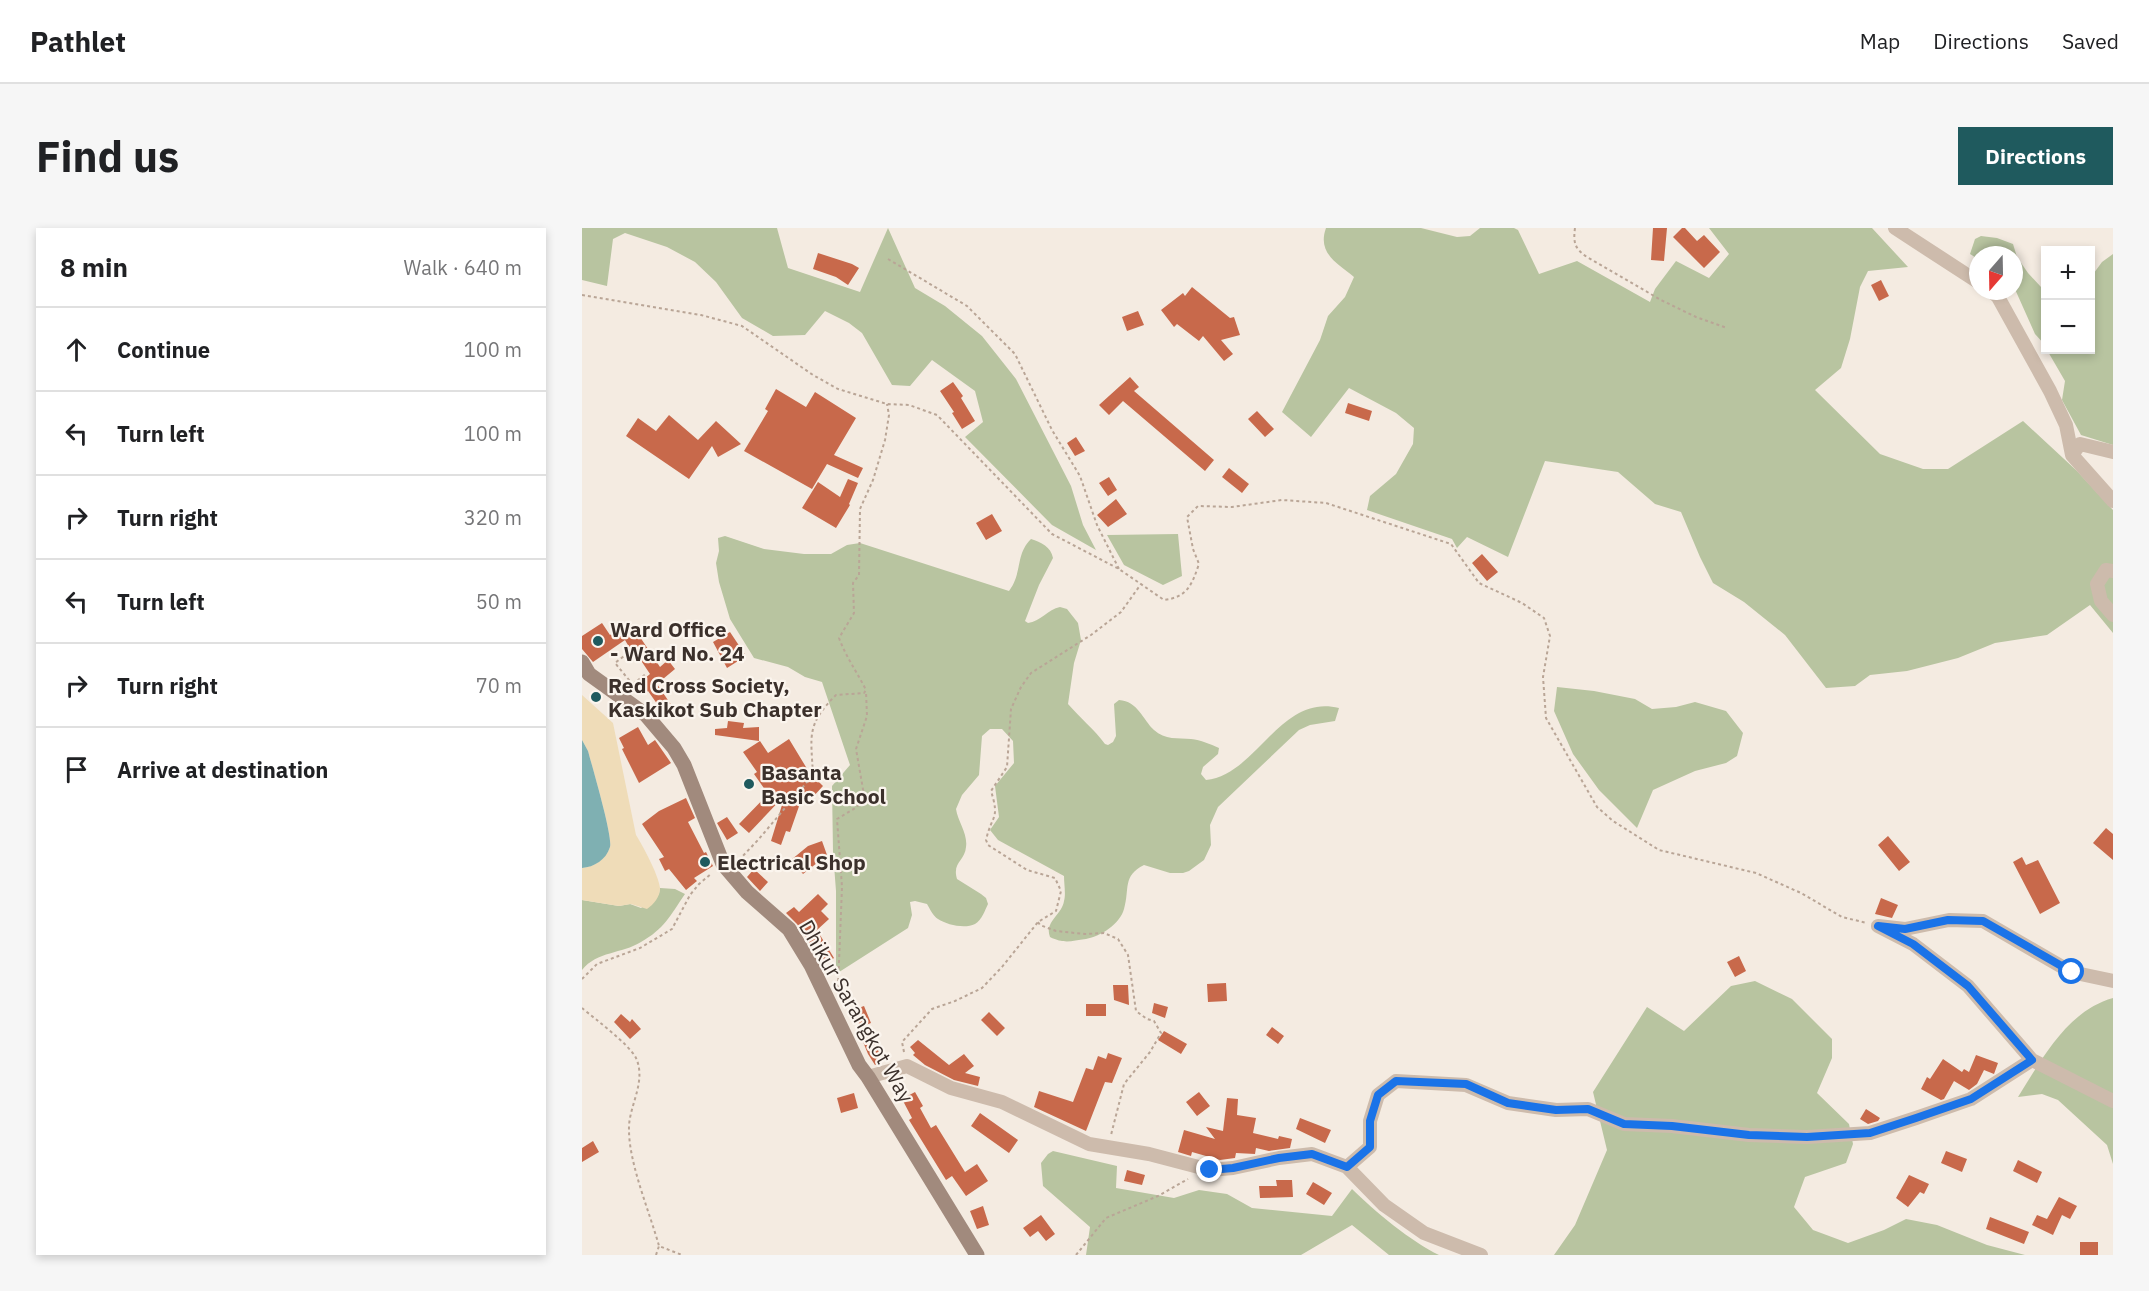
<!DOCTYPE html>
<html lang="en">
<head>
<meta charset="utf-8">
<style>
  :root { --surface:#fff; --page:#f6f6f6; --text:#202124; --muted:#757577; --line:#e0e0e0; --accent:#1f5a5e }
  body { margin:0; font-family:"IBM Plex Sans",sans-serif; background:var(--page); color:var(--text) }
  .controls { position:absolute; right:18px; top:18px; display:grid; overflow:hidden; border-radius:0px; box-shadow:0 3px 9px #0003 }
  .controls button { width:54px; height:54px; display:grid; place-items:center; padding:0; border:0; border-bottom:2px solid var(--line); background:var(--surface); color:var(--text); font:30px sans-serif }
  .compass { position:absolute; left:1387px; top:18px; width:54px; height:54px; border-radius:50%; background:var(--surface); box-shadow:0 3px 9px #0003; rotate:200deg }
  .stop { position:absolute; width:18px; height:18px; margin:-14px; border:4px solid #1a73e8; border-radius:50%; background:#fff }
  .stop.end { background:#1a73e8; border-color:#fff; box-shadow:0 2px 6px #0008 }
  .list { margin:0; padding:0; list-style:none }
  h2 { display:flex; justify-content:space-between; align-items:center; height:78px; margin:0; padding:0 24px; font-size:26px }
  h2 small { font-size:20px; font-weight:400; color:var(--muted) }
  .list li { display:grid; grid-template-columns:39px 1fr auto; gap:18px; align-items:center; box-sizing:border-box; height:84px; padding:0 24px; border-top:2px solid var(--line) }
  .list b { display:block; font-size:22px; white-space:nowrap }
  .list em { font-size:20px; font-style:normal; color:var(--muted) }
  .icon { flex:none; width:33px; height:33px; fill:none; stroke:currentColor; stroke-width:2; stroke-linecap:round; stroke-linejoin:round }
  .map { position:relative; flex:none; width:1531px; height:1027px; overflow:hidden; border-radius:0px }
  header { display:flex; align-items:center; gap:36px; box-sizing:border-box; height:84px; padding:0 30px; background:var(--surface); border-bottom:2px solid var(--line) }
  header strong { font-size:28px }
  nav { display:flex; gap:33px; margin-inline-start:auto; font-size:21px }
  .intro { display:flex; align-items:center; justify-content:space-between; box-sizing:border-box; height:144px; padding:0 36px }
  h1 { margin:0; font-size:42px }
  .button { padding:15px 27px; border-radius:0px; background:var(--accent); color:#fff; font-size:21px; font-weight:700 }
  main { display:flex; gap:36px; padding:0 36px }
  aside { flex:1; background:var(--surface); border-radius:0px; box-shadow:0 3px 9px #0003 }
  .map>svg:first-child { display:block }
</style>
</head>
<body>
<header>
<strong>Pathlet</strong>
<nav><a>Map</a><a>Directions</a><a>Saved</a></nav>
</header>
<div class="intro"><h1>Find us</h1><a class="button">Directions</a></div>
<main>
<aside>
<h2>8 min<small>Walk · 640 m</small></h2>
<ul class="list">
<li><svg class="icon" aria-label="ahead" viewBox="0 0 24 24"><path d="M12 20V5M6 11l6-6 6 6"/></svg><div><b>Continue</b></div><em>100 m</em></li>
<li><svg class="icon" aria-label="left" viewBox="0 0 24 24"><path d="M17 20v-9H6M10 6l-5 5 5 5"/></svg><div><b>Turn left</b></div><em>100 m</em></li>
<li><svg class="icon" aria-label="right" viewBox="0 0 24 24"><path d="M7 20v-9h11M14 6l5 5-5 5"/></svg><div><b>Turn right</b></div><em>320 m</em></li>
<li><svg class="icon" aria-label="left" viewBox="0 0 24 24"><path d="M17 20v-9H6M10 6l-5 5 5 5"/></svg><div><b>Turn left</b></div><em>50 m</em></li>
<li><svg class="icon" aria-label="right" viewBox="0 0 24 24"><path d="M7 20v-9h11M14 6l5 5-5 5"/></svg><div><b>Turn right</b></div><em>70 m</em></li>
<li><svg class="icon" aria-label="arrive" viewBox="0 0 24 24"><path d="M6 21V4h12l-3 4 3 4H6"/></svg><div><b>Arrive at destination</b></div></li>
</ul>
</aside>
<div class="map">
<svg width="1531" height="1027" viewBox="0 0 1531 1027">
  <rect width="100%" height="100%" fill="#f4ebe1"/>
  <!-- green -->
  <path fill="#b8c4a0" d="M0 0H195L206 40 278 64 306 0 333 60 363 78 400 108 434 151 489 258 501 297 514 322 470 297 383 209 401 194 393 163 350 132 328 158 310 157 280 105 267 95 243 83 223 107 191 108 160 90 134 54 113 34 85 19 43 5 31 11 25 58 0 52Z
    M744 0H839L875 9 888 8 898 0H932L936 2 957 46 995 33 1068 74 1073 61 1094 33 1127 50 1147 26 1127 0H1290L1326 39 1286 43 1278 59 1268 111 1259 140 1233 162 1298 226 1341 241H1366L1441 193 1495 243 1531 282V405L1508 377 1465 407 1413 415 1376 430 1325 443 1288 447 1273 458 1244 460 1203 407 1162 374 1131 355 1118 329 1099 284 1073 276 1036 244 963 233 926 329 885 309 875 320 870 311 785 282 788 268 814 246 831 216 832 200 814 185 767 160 729 209 700 184 738 112 746 88 763 69 772 49C755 35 735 25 744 0Z
    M1399 8 1415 10 1431 16 1435 29 1446 45 1459 59 1463 66V117L1453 106 1432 59V27H1396V31L1388 26 1393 11Z
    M1531 26V217L1499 207 1480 172 1483 153 1465 122H1508L1509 49 1520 34Z
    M596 306 600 348 581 357 542 337 525 307Z
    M143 308 182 321 222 326H249L265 317 278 315 427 363C441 344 433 327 449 311 459 314 469 319 471 330L457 357 443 393 446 395C458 394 466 381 478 379L485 381 496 395 499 412 492 435 486 476C499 491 511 500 523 516L526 517 531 514 534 508 532 476 537 472C556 473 561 492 572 502 583 512 596 510 609 511 619 512 628 516 637 520L636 526 621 539 619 546 624 552C675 547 698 465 757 480L753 493 728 497 717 502 636 579 628 597 629 617 622 632 607 643 601 645H588L562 637C540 648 548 661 542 681 538 696 519 708 504 711 489 713 482 716 468 709 462 694 480 687 482 673 484 666 482 656 482 648L416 612 408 602 417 589 413 558 432 535 431 513 420 501H408L400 508 397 547 380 567 374 581C376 594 386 606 384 619 383 633 370 634 375 651L399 666 404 670 406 676C403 682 400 692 393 696 383 701 365 697 356 691 351 688 348 681 345 676L333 673 328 674 330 687 326 700 254 746V663L251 624 250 558 268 537 240 454 223 449 206 439 172 430 148 391 137 354 134 335 137 323 136 310Z
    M975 459 1012 463 1053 471 1070 481 1094 479 1113 474 1144 483 1161 505 1155 528 1144 535 1113 543 1071 562 1055 600 1017 562 991 526 972 483Z
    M78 660 93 661 103 666C88 688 82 701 59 714 40 726 15 723 0 742V672L37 678 48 676 59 680 77 666Z
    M1173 753 1210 771 1250 811V830L1235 865 1267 896 1271 916 1264 935 1223 949 1212 979 1231 1002 1266 1015 1302 1002 1324 991 1355 997 1405 1017 1443 1027H972L993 997 1025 922 1011 864 1065 779 1102 803 1149 758Z
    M1531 770V936L1525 917 1476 872 1460 866 1436 869C1460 831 1485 783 1531 770Z
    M471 923 535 938 534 960 592 970 617 962 645 966 670 980 750 988 770 961C791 982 831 1015 857 1027H807L770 997 719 1027H504L508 999 461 958 459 935 466 926Z"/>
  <!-- sand -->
  <path fill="#efdcb8" d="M0 467 31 495 54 607C61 618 77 648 78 660 78 669 72 676 65 681L49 676 37 678 0 672V640C12 639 24 631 28 619 31 609 10 538 6 523L0 512Z"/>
  <!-- water -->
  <path fill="#7fb0b2" d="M0 512 6 523C10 538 31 609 28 619 24 632 12 639 0 640Z"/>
  <!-- building -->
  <path fill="#c8694b" d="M1071 0H1085L1082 33 1069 32Z
    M1100 0H1103L1115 13 1122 7 1138 24 1122 40 1091 9Z
    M236 25 270 36 277 40 266 57 254 49 231 41Z
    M1299 52 1307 68 1297 73 1289 57Z
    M610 59 648 90 652 89 658 107 639 112 651 126 642 133 621 108 617 113 595 96 592 99 579 82 601 65 603 68Z
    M556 83 562 97 545 103 540 89Z
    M548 149 557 159 552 163 632 232 623 243 541 173 527 187 517 177Z
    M371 154 381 168 379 170 393 193 380 201 370 185 372 184 358 163Z
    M194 161 224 179 233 164 274 190 252 227 281 240 276 250 245 236 230 261 162 223 186 183 183 181Z
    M766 175 790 183 787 193 763 185Z
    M675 183 692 201 683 209 666 191Z
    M87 187 116 212 134 193 159 216 136 229 130 218 107 251 44 208 56 190 74 203Z
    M494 209 503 223 493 228 485 215Z
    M647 240 667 256 660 265 640 249Z
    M527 249 535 262 526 268 517 255Z
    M266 251 276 255 267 276 268 277 254 300 220 280 236 254 258 269Z
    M534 271 545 286 526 299 515 287Z
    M410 286 420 303 404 312 394 295Z
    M900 326 916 344 905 353 890 335Z
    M48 394 78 439 86 432 93 441 75 456 92 481 83 487 66 463 63 465 56 456 68 446 54 425 51 426 43 412 11 434 0 421V408L20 395 28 407Z
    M148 404 164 428 145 440 131 414Z
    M146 493 162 495 161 500 177 499V513L133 507V501L145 500Z
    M56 499 66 517 73 512 89 535 57 555 40 521 42 520 37 510Z
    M207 511 227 544 241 558 229 571 222 564 208 604 204 603 199 617 189 613 203 567 167 605 157 596 186 566 172 546 175 544 161 524 178 513 186 525Z
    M104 570 113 590 106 594 122 625 124 624 131 638 112 650 115 653 104 662 87 641 83 643 77 631 82 629 60 596 77 583Z
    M145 589 156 605 145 612 135 595Z
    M1524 600 1531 606V632L1511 615Z
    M1306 608 1328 634 1317 643 1296 617Z
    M240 613 245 627 221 646 209 632 226 618Z
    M1440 629 1444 637 1456 632 1478 675 1458 686 1431 634Z
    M172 641 186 654 178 663 165 649Z
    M236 666 246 676 239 683 247 691 235 702 252 730 242 737 215 696 204 685 212 679 217 684Z
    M1299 670 1316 677 1310 690 1293 686Z
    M1157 728 1164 743 1153 749 1145 734Z
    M644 755 645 773 626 774 625 756Z
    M531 757H546L547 777 532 772Z
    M572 775 586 779 583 790 570 785Z
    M504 776H524V788H504Z
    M282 778 289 795 281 798 302 832 293 837 286 826 275 799 278 798 271 782Z
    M407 784 423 800 415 808 399 792Z
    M39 786 48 794 50 791 59 801 48 811 32 794Z
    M690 799 702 808 696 816 684 807Z
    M582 803 605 816 599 826 576 812Z
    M336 812 367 837 382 826 392 838 383 845 398 849 396 858 372 852 343 837 331 827 333 825 328 819Z
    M526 825 540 830 530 855 523 854 504 903 452 879 457 863 491 874 504 840 511 842 516 828 524 831Z
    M1394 827 1416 835 1412 846 1402 842 1395 856 1387 862 1372 853 1362 871 1359 872 1339 861 1345 849 1348 851 1361 831 1380 844 1382 841 1387 844Z
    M333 864 341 878 338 880 349 900 354 897 383 944 395 936 406 953 384 968 370 948 364 952 327 892 330 890 320 871Z
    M617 864 628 878 615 888 604 874Z
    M272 865 276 880 259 885 255 870Z
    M645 870 656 871 655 887 674 890 671 905 696 911 697 908 710 911 708 920 687 923 674 920 673 926 654 925 653 930 638 932 610 924 609 928 596 924 602 902 633 911 624 899 641 903Z
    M1284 881 1298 890 1296 893 1286 896 1278 891Z
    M398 885 436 912 427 925 389 898Z
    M718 890 749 902 743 915 714 901Z
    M11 913 17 924 0 934V920Z
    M1364 923 1385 931 1380 944 1359 935Z
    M1436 932 1460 944 1455 955 1431 943Z
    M545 942 563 947 560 957 542 953Z
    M1327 947 1347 956 1342 966 1338 964 1326 979 1314 970Z
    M694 952H710L711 969 678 970 677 958H695Z
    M731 954 750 965 742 977 724 966Z
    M1477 969 1495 978 1488 991 1480 987 1471 1007 1450 997 1455 987 1465 991Z
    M401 978 407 997 395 1001 388 983Z
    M459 987 473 1006 464 1013 456 1003 448 1009 441 1000Z
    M1408 989 1447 1004 1442 1016 1404 1001Z
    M1498 1014H1516V1027H1498Z"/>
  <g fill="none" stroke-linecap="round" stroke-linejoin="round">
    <!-- path -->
    <path stroke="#b9a596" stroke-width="2" stroke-dasharray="3 3" stroke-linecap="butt" d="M993 0C991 15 993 21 1005 29L1079 72 1114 89 1145 100
      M306 31 385 78 433 126 470 202 498 248 515 297 537 341
      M0 67 119 87 160 98 231 147 256 161 305 176 327 177 355 187 470 306 537 341 582 372C606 369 610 356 617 336L611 321 605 289 616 278 650 279 700 272 744 275 869 316 897 355 940 375 962 390 968 408 961 449 964 490 1015 579 1031 593 1077 622 1174 645 1219 665 1260 689 1285 695
      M46 425 33 435 56 463
      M51 456 65 445
      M157 632 176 612 231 547C229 507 224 497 254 467L282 465 284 462C275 444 264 429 257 410L272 385 271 355 277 347 278 281 291 252 303 212 307 187 305 176
      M456 694 458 697 474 703 503 706 522 705 536 711 546 727 554 783 565 791 572 793 579 805 568 824 542 856 529 907
      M0 751 15 736 58 720 90 701 108 667 117 656 130 645
      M256 759 260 659 255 591 275 579 282 567 274 521 285 488 284 464
      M0 780C13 791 47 816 54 830 65 854 46 879 47 902 47 936 68 985 77 1018L100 1027
      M322 824 320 814 350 781 373 773 400 760 420 739 456 694 474 683 479 663 473 650 445 642 406 617 404 612C410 586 418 592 409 563L425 539 429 481 439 459 449 445 509 407 539 384 559 356
      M74 1027 77 1018
      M494 1027 524 990 576 968 606 951"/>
    <!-- street -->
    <path stroke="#cdbbac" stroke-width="14" d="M1313 0 1396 54
      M1409 63 1416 69 1468 163 1484 197 1490 227 1531 273
      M1490 227 1498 216 1531 224
      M1531 343 1524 342 1515 356 1519 373 1531 387
      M1531 753 1489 744 1401 693 1367 692 1323 701 1296 698 1331 716 1386 758 1450 832 1531 873
      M286 849 325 838 369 860 420 874 507 916 567 926 628 942 651 940 697 930 730 926 765 939 802 977 842 1005 899 1027
      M765 939 788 919V893L796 867 814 853 884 857 926 875 974 882 1006 881 1042 896 1090 898 1167 907 1225 909 1288 905 1334 890 1389 871 1450 832"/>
    <!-- secondary -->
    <path stroke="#a18a7d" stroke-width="15" d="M0 434 7 446 64 487 92 520 102 537 141 636 165 664 207 701 229 737 277 837 286 849 395 1027"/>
  </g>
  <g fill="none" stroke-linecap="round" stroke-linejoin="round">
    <!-- route -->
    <path stroke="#1a73e8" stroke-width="8" d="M628 942 651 940 697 930 730 926 765 939 788 919V893L796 867 814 853 884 856 926 875 974 882 1006 881 1042 896 1090 898 1167 907 1225 909 1288 905 1334 890 1389 871 1450 832 1386 758 1331 716 1296 698 1323 701 1366 692 1401 693 1490 744"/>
  </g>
  <!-- markers -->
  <g fill="#1f5a5e" stroke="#fbf5ee" stroke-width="2">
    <circle cx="16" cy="413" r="6"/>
    <circle cx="14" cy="469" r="6"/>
    <circle cx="167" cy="556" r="6"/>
    <circle cx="123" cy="634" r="6"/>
  </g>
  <g text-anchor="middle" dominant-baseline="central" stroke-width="4.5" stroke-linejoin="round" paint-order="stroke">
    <!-- poi labels -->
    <g font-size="21" font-weight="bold" fill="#3b302b" stroke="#fbf5ee" text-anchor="start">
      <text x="28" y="401">Ward Office<tspan x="28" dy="24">- Ward No. 24</tspan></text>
      <text x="26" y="457">Red Cross Society,<tspan x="26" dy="24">Kaskikot Sub Chapter</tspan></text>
      <text x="179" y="544">Basanta<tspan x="179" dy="24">Basic School</tspan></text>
      <text x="135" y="634">Electrical Shop</text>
    </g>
    <!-- street labels -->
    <g font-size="21" fill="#3b302b" stroke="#fbf5ee">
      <text transform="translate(275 783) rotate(60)">Dhikur Sarangkot Way</text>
    </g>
  </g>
</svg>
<div class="controls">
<button>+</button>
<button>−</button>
</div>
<svg class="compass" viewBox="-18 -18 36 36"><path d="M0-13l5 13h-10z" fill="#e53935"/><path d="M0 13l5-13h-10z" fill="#757577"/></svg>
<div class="stop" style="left:1490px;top:744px"></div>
<div class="stop end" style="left:628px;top:942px"></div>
</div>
</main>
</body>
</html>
